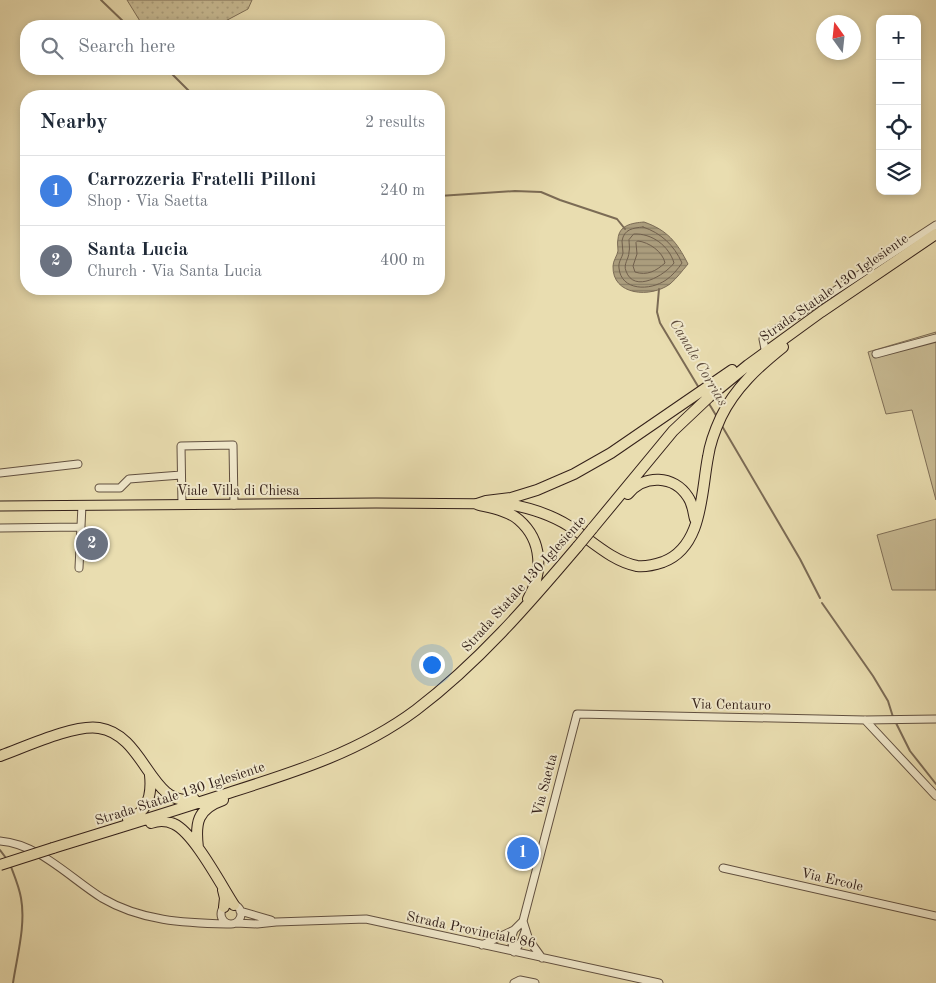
<!DOCTYPE html>
<html lang="en">
<head>
<meta charset="utf-8">
<style>
  :root { --surface:#fff; --page:#f2f2f3; --text:#1f2937; --muted:#747a83; --line:#e0e1e3; --accent:#8f2418 }
  body { margin:0; font-family:"Old Standard TT",serif; background:var(--page); color:var(--text) }
  .controls { position:absolute; right:15px; top:15px; display:grid; overflow:hidden; border-radius:10px; box-shadow:0 2px 8px #0003 }
  .controls button { width:45px; height:45px; display:grid; place-items:center; padding:0; border:0; border-bottom:1px solid var(--line); background:var(--surface); color:var(--text); font:25px sans-serif }
  .compass { position:absolute; left:816px; top:15px; width:45px; height:45px; border-radius:50%; background:var(--surface); box-shadow:0 2px 8px #0003; rotate:345deg }
  .you { position:absolute; left:431px; top:664px; width:18px; height:18px; margin:-12px; border:4px solid #fff; border-radius:50%; background:#1a73e8; box-shadow:0 0 0 8px #1a73e833 }
  .badge { display:grid; place-items:center; width:32px; height:32px; border-radius:50%; background:var(--accent); color:#fff; font-size:16px; font-weight:700 }
  .pin { position:absolute; translate:-50% -50%; border:2px solid #fff; box-shadow:0 1px 5px #0006 }
  .list { margin:0; padding:0; list-style:none }
  h2 { display:flex; justify-content:space-between; align-items:center; height:65px; margin:0; padding:0 20px; font-size:21px }
  h2 small { font-size:16px; font-weight:400; color:var(--muted) }
  .list li { display:grid; grid-template-columns:32px 1fr auto; gap:15px; align-items:center; box-sizing:border-box; height:70px; padding:0 20px; border-top:1px solid var(--line) }
  .list b { display:block; font-size:19px; white-space:nowrap }
  .list p { margin:0; font-size:16px; white-space:nowrap; color:var(--muted) }
  .list em { font-size:16px; font-style:normal; color:var(--muted) }
  .icon { flex:none; width:28px; height:28px; fill:none; stroke:currentColor; stroke-width:2; stroke-linecap:round; stroke-linejoin:round }
  .map { position:relative; flex:none; width:936px; height:983px; overflow:hidden }
  .search { position:absolute; background:var(--surface); box-shadow:0 2px 8px #0003; left:20px; top:20px; width:425px; height:55px; display:flex; align-items:center; gap:12px; box-sizing:border-box; padding:0 18px; border-radius:20px; color:var(--muted); font-size:19px }
  .panel { position:absolute; background:var(--surface); box-shadow:0 2px 8px #0003; left:20px; top:90px; width:425px; height:205px; border-radius:20px }
  .map>svg:first-child { display:block }
</style>
</head>
<body>
<div class="map">
<svg width="936" height="983" viewBox="0 0 936 983">
  <defs>
    <pattern id="grass-dots" width="8" height="8" patternUnits="userSpaceOnUse" patternTransform="scale(1.25)"><rect width="8" height="8" fill="#cabd96"/><path d="M2 2h.1M6 6h.1" fill="none" stroke="#aea281" stroke-width="1.8" stroke-linecap="round"/></pattern>
    <pattern id="water-rules" width="6" height="5" patternUnits="userSpaceOnUse" patternTransform="scale(1.25)"><rect width="6" height="5" fill="#ab9d7d"/><path d="M0 2.5h6" fill="none" stroke="#8c8066"/></pattern>
  </defs>
  <rect width="100%" height="100%" fill="#e9ddb0"/>
  <filter id="stains"><feTurbulence type="fractalNoise" baseFrequency=".004" numOctaves="4"/><feColorMatrix values="0 0 0 0 .2 0 0 0 0 .09 0 0 0 0 .02 0 0 0 .5 -.17"/></filter>
  <radialGradient id="worn" r=".72"><stop offset=".6" stop-color="#630" stop-opacity="0"/><stop offset="1" stop-color="#630" stop-opacity=".3"/></radialGradient>
  <!-- grass -->
  <path fill="url(#grass-dots)" stroke="#7f6f58" d="M127 0H252L248 9 216 26H143Z"/>
  <!-- pitch -->
  <path fill="#cabd96" stroke="#7f6f58" d="M936 332V500L912 410 886 414 868 352Z
    M936 519V590H892L877 535Z"/>
  <!-- water -->
  <path fill="url(#water-rules)" stroke="#7b6b55" d="M644 222C667 230 677 242 688 264 682 271 677 278 670 284 651 298 612 296 613 266 613 261 617 256 618 251 618 247 617 243 618 239 619 225 632 223 644 222Z"/>
  <g fill="none" stroke-linecap="round" stroke-linejoin="round">
    <!-- shore -->
    <path stroke="#705f4c" stroke-width="1" d="M643 227C661 233 674 245 682 263 678 269 672 276 666 280 650 291 621 291 619 268 618 262 622 258 623 253 623 249 622 245 622 241 624 229 633 228 643 227Z
      M634 234C652 233 669 246 674 263 665 275 634 294 626 271 623 264 629 259 629 252 630 248 629 244 629 240Z
      M638 241C649 242 663 252 665 263 656 271 647 276 635 272L633 266 637 254 636 243Z"/>
    <!-- stream -->
    <path stroke="#7b6b55" stroke-width="2" d="M101 0 128 26
      M167 69 194 96
      M439 196 515 191 541 192 560 200 617 219 625 229
      M659 289 657 312 660 323 699 388
      M708 402 717 417
      M722 426 800 559 820 598
      M822 603 873 676 888 701 893 717
      M895 721 910 751 936 784
      M0 850 6 858
      M10 864C14 875 19 886 21 898 26 925 17 956 13 983"/>
    <!-- minor casing -->
    <g stroke="#615040" stroke-width="9">
      <path id="minor" d="M765 349 763 339 767 335 936 225
        M876 354 936 338
        M0 473 78 464
        M99 488H120L129 479 181 475
        M182 505 181 446 233 445 234 505
        M0 528 80 527
        M79 568 82 505
        M865 720 936 796
        M0 841C39 844 70 878 102 898 141 921 184 923 227 924
        M723 868 936 916
        M221 914a10 10 0 1 1 20 0a10 10 0 1 1-20 0Z
        M240 911 271 920
        M236 923 257 924 276 922 366 919 659 983
        M482 945 514 930 523 921
        M514 952 522 940 525 931
        M514 952 511 939 514 930
        M542 958 529 940 523 921 577 714 865 720 936 719
        M514 983 520 980 535 983"/>
    </g>
    <!-- major casing -->
    <g stroke="#34211a" stroke-width="11">
      <path id="major" d="M0 506 376 503 508 504"/>
    </g>
    <!-- highway casing -->
    <g stroke="#34211a" stroke-width="12">
      <path id="highway" d="M628 494C644 474 674 475 688 497 693 504 693 512 695 519
        M477 504 486 501 511 498 537 490 574 474 611 453 732 370
        M508 504C530 508 550 514 569 526 590 539 611 561 637 566 646 567 654 565 663 562 703 547 701 493 708 457 710 443 715 430 721 417 735 388 758 367 783 347
        M479 505C492 508 509 511 519 520 543 541 543 573 528 599
        M592 529 673 431 709 397 748 365 821 312 936 234
        M0 756C25 747 74 724 99 728 146 735 150 809 194 799
        M128 819C148 813 152 794 150 775
        M151 823C159 820 166 820 174 824 194 833 221 885 234 905
        M53 848C108 831 164 814 219 796 288 774 357 754 416 710 478 663 528 605 578 546
        M198 848C195 823 197 809 223 800
        M223 890 225 898 224 907"/>
    </g>
    <!-- minor -->
    <use href="#minor" stroke="#f1e9cc" stroke-width="7"/>
    <!-- major -->
    <use href="#major" stroke="#e9ddb0" stroke-width="9"/>
    <!-- highway -->
    <use href="#highway" stroke="#e9ddb0" stroke-width="10"/>
    <!-- highway-bridge casing -->
    <g stroke="#34211a" stroke-width="12" stroke-linecap="butt">
      <path id="highway-bridge" d="M578 546 592 529
        M0 865 53 848"/>
    </g>
    <!-- highway-bridge -->
    <use href="#highway-bridge" stroke="#e9ddb0" stroke-width="10"/>
  </g>
  <g text-anchor="middle" dominant-baseline="central" stroke-width="4" stroke-linejoin="round" paint-order="stroke">
    <!-- street labels -->
    <g font-size="14" fill="#34211a" stroke="#f1e9cc">
      <text transform="translate(834 288) rotate(-35)">Strada Statale 130 Iglesiente</text>
      <text x="238" y="491">Viale Villa di Chiesa</text>
      <text transform="translate(524 584) rotate(-48)">Strada Statale 130 Iglesiente</text>
      <text transform="translate(731 705) rotate(1)">Via Centauro</text>
      <text transform="translate(545 785) rotate(-75)">Via Saetta</text>
      <text transform="translate(180 794) rotate(-18)">Strada Statale 130 Iglesiente</text>
      <text transform="translate(832 880) rotate(13)">Via Ercole</text>
      <text transform="translate(471 930) rotate(12)">Strada Provinciale 86</text>
    </g>
    <!-- water labels -->
    <g font-size="15" font-style="italic" fill="#5e4c3d" stroke="#f1e9cc">
      <text transform="translate(698 363) rotate(59)">Canale Corrias</text>
    </g>
  </g>
  <rect width="100%" height="100%" filter="url(#stains)"/>
  <rect width="100%" height="100%" fill="url(#worn)"/>
</svg>
<div class="controls">
<button>+</button>
<button>−</button>
<button><svg class="icon" aria-label="locate" viewBox="0 0 24 24"><circle cx="12" cy="12" r="6"/><path d="M12 2v4M12 18v4M2 12h4M18 12h4"/></svg></button>
<button><svg class="icon" aria-label="layers" viewBox="0 0 24 24"><path d="M12 4l9 5-9 5-9-5zM3 14l9 5 9-5"/></svg></button>
</div>
<svg class="compass" viewBox="-18 -18 36 36"><path d="M0-13l5 13h-10z" fill="#e53935"/><path d="M0 13l5-13h-10z" fill="#747a83"/></svg>
<div class="you"></div>
<div class="pin badge" style="left:523px;top:853px;background:#3f7fe0">1</div>
<div class="pin badge" style="left:92px;top:544px;background:#6b7280">2</div>
<div class="search"><svg class="icon" aria-label="search" viewBox="0 0 24 24"><circle cx="10" cy="10" r="6"/><path d="M15 15l6 6"/></svg>Search here</div>
<section class="panel">
<h2>Nearby<small>2 results</small></h2>
<ul class="list">
<li><span class="badge" style="background:#3f7fe0">1</span><div><b>Carrozzeria Fratelli Pilloni</b><p>Shop · Via Saetta</p></div><em>240 m</em></li>
<li><span class="badge" style="background:#6b7280">2</span><div><b>Santa Lucia</b><p>Church · Via Santa Lucia</p></div><em>400 m</em></li>
</ul>
</section>
</div>
</body>
</html>
